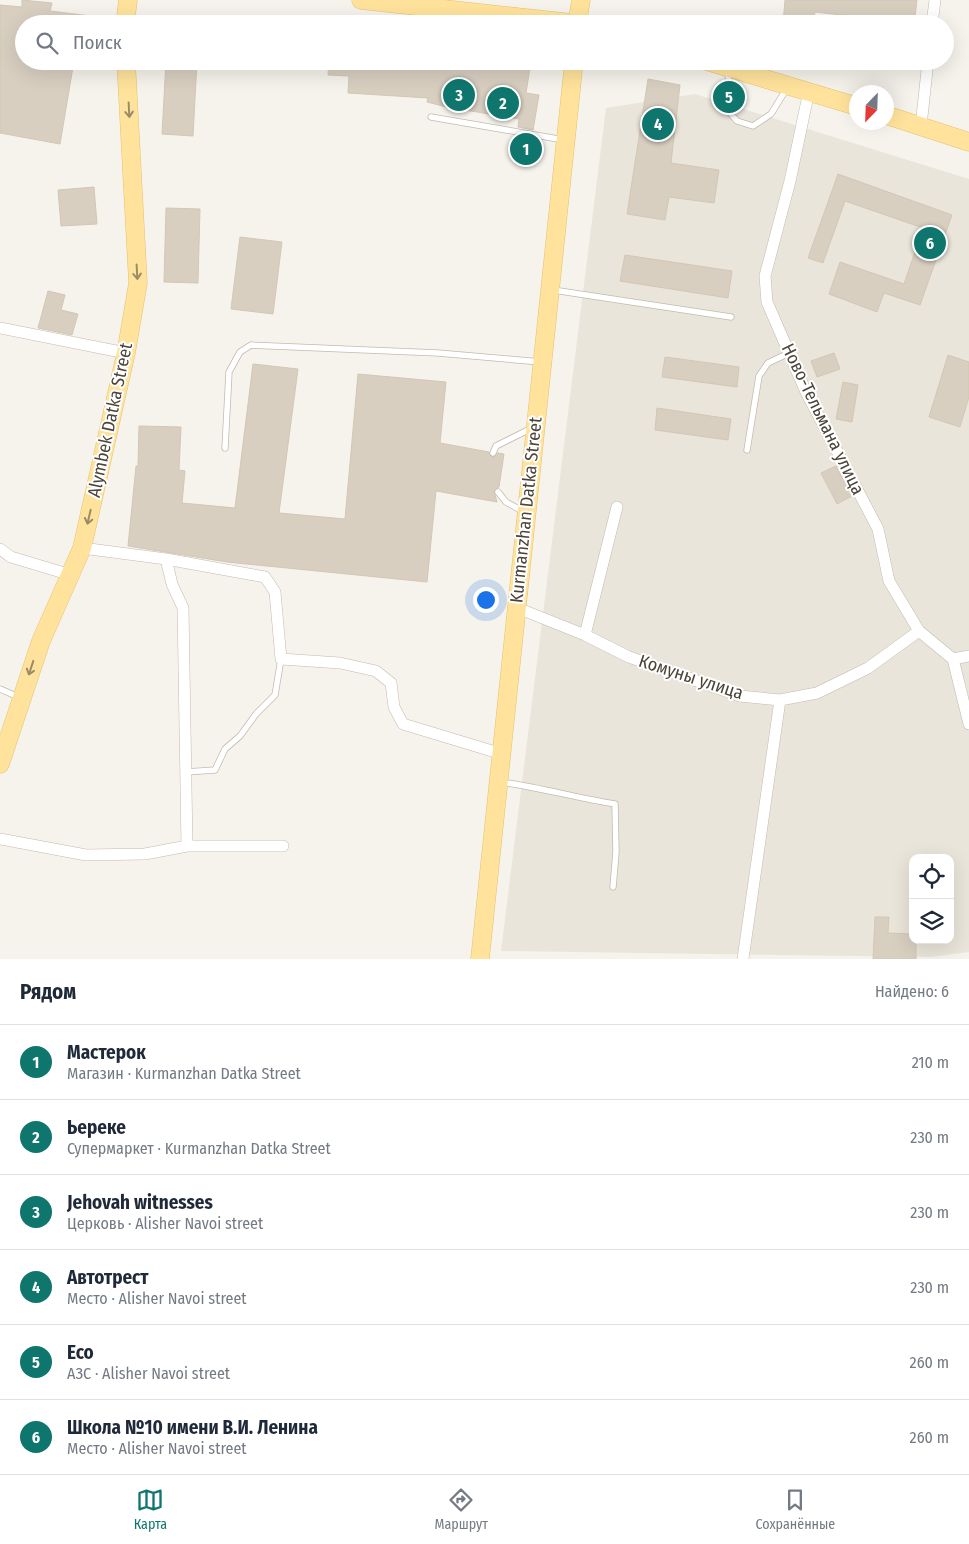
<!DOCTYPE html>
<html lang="ru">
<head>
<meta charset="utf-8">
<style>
  :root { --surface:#fff; --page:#f2f2f3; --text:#1f2937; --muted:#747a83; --line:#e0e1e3; --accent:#0f766e }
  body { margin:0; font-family:"Fira Sans Condensed",sans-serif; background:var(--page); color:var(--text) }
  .controls { position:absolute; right:15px; bottom:15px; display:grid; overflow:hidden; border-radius:10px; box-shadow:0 5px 20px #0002 }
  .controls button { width:45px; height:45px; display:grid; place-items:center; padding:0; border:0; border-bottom:1px solid var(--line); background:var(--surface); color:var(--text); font:25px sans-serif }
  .compass { position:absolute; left:849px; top:85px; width:45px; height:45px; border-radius:50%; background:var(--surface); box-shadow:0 5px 20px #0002; rotate:203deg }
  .you { position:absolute; left:485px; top:599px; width:18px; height:18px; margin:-12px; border:4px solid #fff; border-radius:50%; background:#1a73e8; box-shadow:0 0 0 8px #1a73e833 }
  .badge { display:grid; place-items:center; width:32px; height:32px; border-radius:50%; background:var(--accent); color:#fff; font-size:16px; font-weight:700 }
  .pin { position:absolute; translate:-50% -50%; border:2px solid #fff; box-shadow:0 1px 5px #0006 }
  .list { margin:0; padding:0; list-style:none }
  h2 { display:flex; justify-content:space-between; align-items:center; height:65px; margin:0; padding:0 20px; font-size:21px }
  h2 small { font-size:16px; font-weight:400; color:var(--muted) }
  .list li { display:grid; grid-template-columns:32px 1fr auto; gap:15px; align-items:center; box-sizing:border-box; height:75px; padding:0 20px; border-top:1px solid var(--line) }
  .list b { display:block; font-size:19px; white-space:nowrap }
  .list p { margin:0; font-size:16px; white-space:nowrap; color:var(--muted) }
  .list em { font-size:16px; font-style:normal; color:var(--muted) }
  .icon { flex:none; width:28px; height:28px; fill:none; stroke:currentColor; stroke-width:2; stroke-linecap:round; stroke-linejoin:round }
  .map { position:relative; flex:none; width:969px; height:959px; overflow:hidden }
  .search { position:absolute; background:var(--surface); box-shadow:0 5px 20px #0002; left:15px; right:15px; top:15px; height:55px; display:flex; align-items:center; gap:12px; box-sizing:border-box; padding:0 18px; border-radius:28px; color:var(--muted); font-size:19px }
  .sheet { height:515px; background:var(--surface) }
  nav { display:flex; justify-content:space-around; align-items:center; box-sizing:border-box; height:70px; border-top:1px solid var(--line); background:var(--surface); font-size:14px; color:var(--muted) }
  nav a { display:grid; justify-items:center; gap:2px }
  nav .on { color:var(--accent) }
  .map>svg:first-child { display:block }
</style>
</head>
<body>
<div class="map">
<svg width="969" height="959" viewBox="0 0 969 959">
  <rect width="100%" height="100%" fill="#f6f3ec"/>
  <!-- residential -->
  <path fill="#eae5da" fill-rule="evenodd" d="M695 94 969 179V952L931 957 501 951 606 108ZM913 858H950V940H913Z"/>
  <!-- building -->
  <path fill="#d8cfc1" stroke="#d3c7b4" d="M22 0 52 3 50 11 91 16 90 24H24V61H74L60 144 0 133V5L22 7Z
    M785 0H917L914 24H884L885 20 815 12 813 24H783Z
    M166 61H197L193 136 162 134Z
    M329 61H531L526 93 539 95 533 130 518 127 519 119 447 107 427 102 428 98 348 93 349 76 328 75Z
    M648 79 680 85 671 163 719 170 714 203 669 197 665 220 627 214Z
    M516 136 538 142 535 160 513 157Z
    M838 174 952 215 920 305 884 293 877 312 829 294 840 262 904 284 923 228 845 201 823 263 808 258Z
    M94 187 97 224 61 226 58 190Z
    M166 208 200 209 198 283 164 282Z
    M240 237 282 242 273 314 231 309Z
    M625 255 732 271 728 298 620 281Z
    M48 291 65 295 61 310 78 314 72 335 38 328Z
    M834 353 840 369 817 377 811 361Z
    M948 355 969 362V397L960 427 929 417Z
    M665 357 739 367 737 387 662 377Z
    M253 364 298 369 279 513 345 519 358 374 446 382 440 443 489 452 492 457 498 453 504 454 499 487 494 491 497 502 436 491 427 582 227 562 128 546 136 466H138L139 426 181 427 179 470 185 471 182 503 235 508Z
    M843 382 858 385 852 422 836 419Z
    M657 408 731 419 728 440 655 430Z
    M836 466 852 496 837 504 821 473Z
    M875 917H889L888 933 913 934V940H916V959H873Z"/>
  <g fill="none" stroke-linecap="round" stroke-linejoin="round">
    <!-- service casing -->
    <g stroke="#c2bbae" stroke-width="7">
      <path id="service" d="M728 70 730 113 737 121 753 126 771 114 787 88
        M431 117 564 140
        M553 290 731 317
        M225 448 229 372 240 352 251 345 438 353 541 362
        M747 450 759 376 768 363 789 353
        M493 453 496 446 532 428
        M498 492 506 502 524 512
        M0 689 21 698
        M186 772 215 770 225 749 240 736 256 714 275 695 281 659
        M500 782C539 787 576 798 615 804L616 852 613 887"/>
    </g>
    <!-- minor casing -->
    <g stroke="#c2bbae" stroke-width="12">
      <path id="minor" d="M932 24 935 0
        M809 91 790 181 765 276 767 302 806 392 878 529 889 581 919 631 953 659 969 724
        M921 126 928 61
        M0 328 126 353
        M82 548 166 559 265 577 275 592 281 659 340 663 376 671 391 683 394 707 403 724 502 754
        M0 549 11 557 71 575
        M166 559 172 584 183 608 187 846
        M515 607 585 635 629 657 740 696 780 700 817 693 868 668 919 631
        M585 635 617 507
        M953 659 969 656
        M0 839 86 855 145 854 187 846H283
        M743 959 780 700"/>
    </g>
    <!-- primary casing -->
    <g stroke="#e6c16a" stroke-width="19">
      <path id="primary" d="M361 0 581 24
        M125 24 128 0
        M577 24 581 0
        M706 61 856 106
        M886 115 969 142
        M0 764 41 641 82 548 126 353 138 283 126 61
        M480 959 574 61"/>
    </g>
    <!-- service -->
    <use href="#service" stroke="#fff" stroke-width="5.5"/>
    <!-- minor -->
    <use href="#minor" stroke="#fff" stroke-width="11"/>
    <!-- primary -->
    <use href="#primary" stroke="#ffe39c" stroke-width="18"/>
  </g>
  <!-- one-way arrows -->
  <defs><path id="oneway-shaft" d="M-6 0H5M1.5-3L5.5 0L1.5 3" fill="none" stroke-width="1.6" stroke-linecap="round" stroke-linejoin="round" transform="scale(1.25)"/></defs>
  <g stroke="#9c8c66">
    <use href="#oneway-shaft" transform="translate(129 110) rotate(87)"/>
    <use href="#oneway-shaft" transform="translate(137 272) rotate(87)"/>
    <use href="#oneway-shaft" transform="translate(89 517) rotate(103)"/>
    <use href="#oneway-shaft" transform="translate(31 668) rotate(108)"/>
  </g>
  <g text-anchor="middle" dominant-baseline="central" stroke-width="4" stroke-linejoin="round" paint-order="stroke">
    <!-- street labels -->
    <g font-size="18" fill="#4b4439" stroke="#fff">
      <text transform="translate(823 419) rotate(64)">Ново-Тельмана улица</text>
      <text transform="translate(110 420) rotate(-78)">Alymbek Datka Street</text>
      <text transform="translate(526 510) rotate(-84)">Kurmanzhan Datka Street</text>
      <text transform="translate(691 677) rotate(18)">Комуны улица</text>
    </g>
  </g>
</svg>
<div class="controls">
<button><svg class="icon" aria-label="locate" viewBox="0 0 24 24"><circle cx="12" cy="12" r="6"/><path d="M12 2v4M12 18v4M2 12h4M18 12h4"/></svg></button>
<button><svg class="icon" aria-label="layers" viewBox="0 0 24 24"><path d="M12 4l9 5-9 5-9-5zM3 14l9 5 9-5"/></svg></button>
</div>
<svg class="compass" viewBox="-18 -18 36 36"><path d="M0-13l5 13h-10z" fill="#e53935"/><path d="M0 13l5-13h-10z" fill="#747a83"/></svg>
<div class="you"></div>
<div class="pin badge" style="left:526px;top:149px">1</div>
<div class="pin badge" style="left:503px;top:103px">2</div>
<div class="pin badge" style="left:459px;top:95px">3</div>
<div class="pin badge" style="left:658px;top:124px">4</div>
<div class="pin badge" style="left:729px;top:97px">5</div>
<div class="pin badge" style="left:930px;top:243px">6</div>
<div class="search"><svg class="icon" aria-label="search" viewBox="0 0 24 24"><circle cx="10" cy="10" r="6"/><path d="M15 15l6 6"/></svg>Поиск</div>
</div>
<section class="sheet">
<h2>Рядом<small>Найдено: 6</small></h2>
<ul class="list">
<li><span class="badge">1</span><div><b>Мастерок</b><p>Магазин · Kurmanzhan Datka Street</p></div><em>210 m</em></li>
<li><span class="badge">2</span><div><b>Ьереке</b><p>Супермаркет · Kurmanzhan Datka Street</p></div><em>230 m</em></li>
<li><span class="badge">3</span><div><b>Jehovah witnesses</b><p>Церковь · Alisher Navoi street</p></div><em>230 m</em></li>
<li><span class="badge">4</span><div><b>Автотрест</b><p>Место · Alisher Navoi street</p></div><em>230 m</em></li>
<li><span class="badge">5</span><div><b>Есо</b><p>АЗС · Alisher Navoi street</p></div><em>260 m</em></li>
<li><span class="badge">6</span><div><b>Школа №10 имени В.И. Ленина</b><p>Место · Alisher Navoi street</p></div><em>260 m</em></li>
</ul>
</section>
<nav>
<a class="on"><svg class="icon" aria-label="map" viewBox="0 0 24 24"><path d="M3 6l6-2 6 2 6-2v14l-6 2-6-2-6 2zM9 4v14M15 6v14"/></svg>Карта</a>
<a><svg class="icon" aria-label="directions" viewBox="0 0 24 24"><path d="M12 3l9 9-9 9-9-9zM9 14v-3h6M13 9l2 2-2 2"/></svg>Маршрут</a>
<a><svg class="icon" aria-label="saved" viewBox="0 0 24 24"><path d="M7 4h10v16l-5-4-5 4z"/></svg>Сохранённые</a>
</nav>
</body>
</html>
